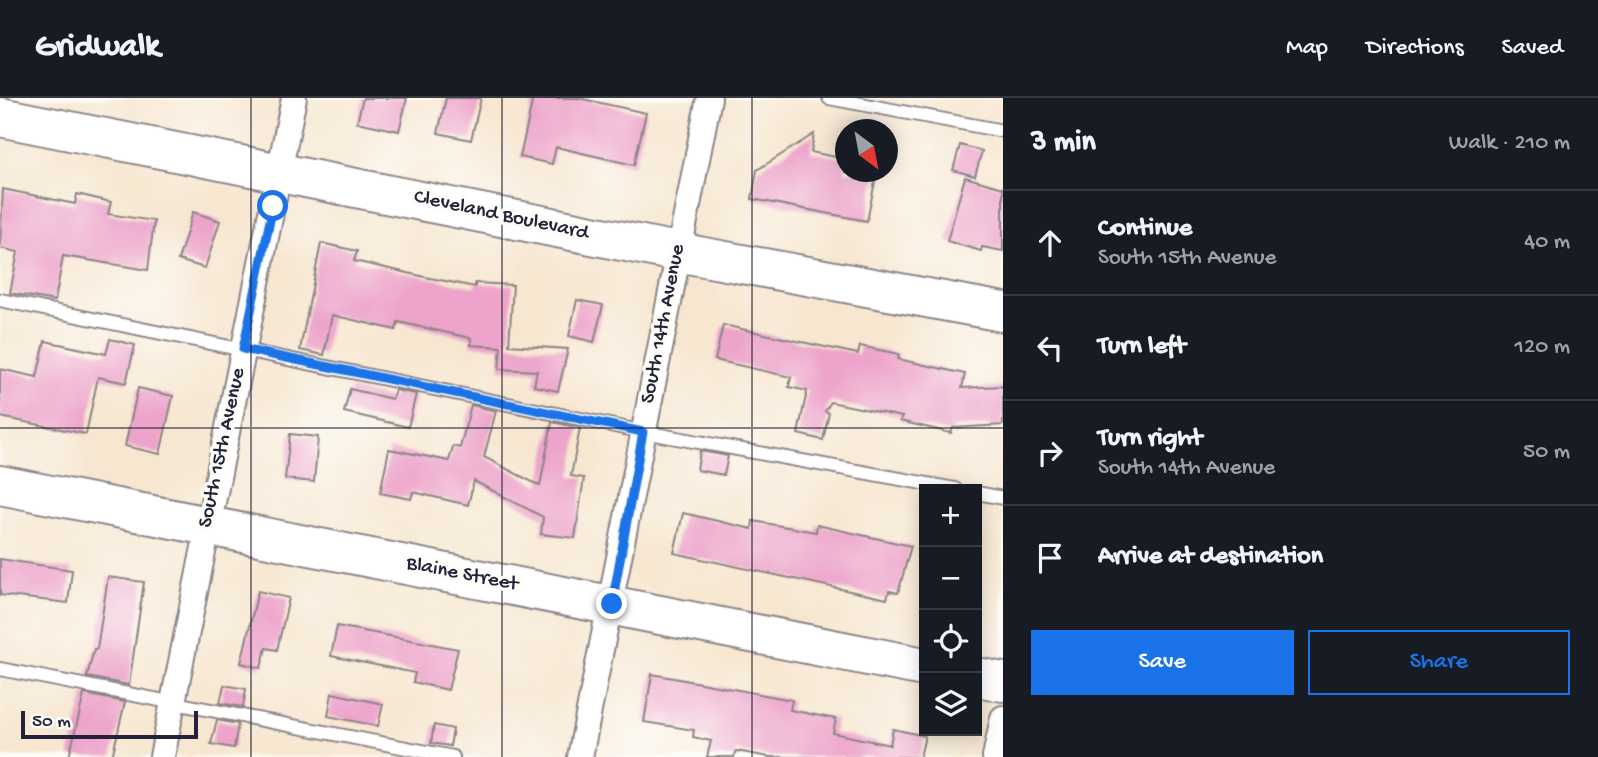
<!DOCTYPE html>
<html lang="en">
<head>
<meta charset="utf-8">
<style>
  :root { --surface:#171b24; --page:#20242c; --text:#f1f3f6; --muted:#9ea1a6; --line:#363941; --accent:#1a73e8 }
  body { margin:0; font-family:"Gochi Hand",sans-serif; background:var(--page); color:var(--text) }
  .controls { position:absolute; right:21px; bottom:21px; display:grid; overflow:hidden; border-radius:0px; box-shadow:0 4px 18px #0003 }
  .controls button { width:63px; height:63px; display:grid; place-items:center; padding:0; border:0; border-bottom:2px solid var(--line); background:var(--surface); color:var(--text); font:35px sans-serif }
  .compass { position:absolute; left:835px; top:21px; width:63px; height:63px; border-radius:50%; background:var(--surface); box-shadow:0 4px 18px #0003; rotate:148deg }
  .scale { position:absolute; left:21px; bottom:18px; width:177px; box-sizing:border-box; padding-left:7px; border:4px solid #22223b; border-top:0; font-size:19px; line-height:24px; white-space:nowrap; color:#22223b; -webkit-text-stroke:5px #fdfcf7; paint-order:stroke }
  .stop { position:absolute; width:21px; height:21px; margin:-16px; border:5px solid #1a73e8; border-radius:50%; background:#fff }
  .stop.end { background:#1a73e8; border-color:#fff; box-shadow:0 2px 7px #0008 }
  .list { margin:0; padding:0; list-style:none }
  h2 { display:flex; justify-content:space-between; align-items:center; height:91px; margin:0; padding:0 28px; font-size:30px }
  h2 small { font-size:23px; font-weight:400; color:var(--muted) }
  .list li { display:grid; grid-template-columns:46px 1fr auto; gap:21px; align-items:center; box-sizing:border-box; height:105px; padding:0 28px; border-top:2px solid var(--line) }
  .list b { display:block; font-size:26px; white-space:nowrap }
  .list p { margin:0; font-size:23px; white-space:nowrap; color:var(--muted) }
  .list em { font-size:23px; font-style:normal; color:var(--muted) }
  .actions { display:flex; gap:14px; padding:21px 28px }
  .actions a { flex:1; padding:16px 0; border:2px solid var(--accent); border-radius:0px; text-align:center; font-size:24px; color:var(--accent) }
  .actions .main { background:var(--accent); color:#fff }
  .icon { flex:none; width:38px; height:38px; fill:none; stroke:currentColor; stroke-width:2; stroke-linecap:round; stroke-linejoin:round }
  .map { position:relative; flex:none; width:1003px; height:659px; overflow:hidden }
  header { display:flex; align-items:center; gap:42px; box-sizing:border-box; height:98px; padding:0 35px; background:var(--surface); border-bottom:2px solid var(--line) }
  header strong { font-size:33px }
  nav { display:flex; gap:38px; margin-inline-start:auto; font-size:24px }
  main { display:flex }
  aside { flex:1; background:var(--surface) }
  .map>svg:first-child { display:block }
</style>
</head>
<body>
<header>
<strong>Gridwalk</strong>
<nav><a>Map</a><a>Directions</a><a>Saved</a></nav>
</header>
<main>
<div class="map">
<svg width="1003" height="659" viewBox="0 0 1003 659">
  <rect width="100%" height="100%" fill="#fdfcf7"/>
  <filter id="ink" filterUnits="userSpaceOnUse"><feTurbulence type="fractalNoise" baseFrequency=".0143" numOctaves="2"/><feDisplacementMap in="SourceGraphic" scale="14" xChannelSelector="R" yChannelSelector="G"/><feConvolveMatrix kernelMatrix="1 2 1 2 8 2 1 2 1" color-interpolation-filters="sRGB"/></filter>
  <filter id="wash" filterUnits="userSpaceOnUse"><feTurbulence type="fractalNoise" baseFrequency=".00686" numOctaves="4" result="noise"/><feDisplacementMap in="SourceGraphic" scale="28" xChannelSelector="R" yChannelSelector="G"/><feGaussianBlur stdDeviation="1.57" result="paint"/><feColorMatrix in="noise" values="0 0 0 0 0 0 0 0 0 0 0 0 0 0 0 0 0 1.4 0 .05"/><feComposite in="paint" operator="in"/></filter>
  <g filter="url(#wash)">
    <rect width="100%" height="100%" fill="#f7e7d1"/>
    <g id="blocks">
      <!-- building -->
      <path fill="#eda3ca" d="M363 0H407L399 33 357 24Z
        M446 0H481L471 42 438 35Z
        M533 0H578L646 15 634 67 556 49 552 66 520 59Z
        M814 36 811 54 845 61V74H877L867 123 752 101 757 72Z
        M960 47 982 53 975 78 953 72Z
        M965 79 1003 90V153L982 149 981 153 947 143Z
        M3 91 75 106 77 96 111 104 108 116 154 123 148 172 63 158 55 203 10 195 18 154 0 150Z
        M193 114 220 123 205 170 178 162Z
        M321 145 357 153 354 163 430 180 475 189V185L513 187 509 247 568 251 558 293 534 288 537 273 499 271 501 249 471 247V240L398 224 396 232 332 217 324 257 300 252Z
        M577 202 603 207 594 244 569 238Z
        M723 227 858 256 860 248 899 256 898 261 965 276 962 290 1003 288V327L953 330 951 335 900 323 902 319 831 304 825 313 829 315 823 342 798 336 807 293 789 289 791 279 715 262Z
        M110 241 135 247 126 285 98 279 86 336 0 319V271L37 279 45 243 106 256Z
        M138 290 173 298 160 356 125 348Z
        M350 291 392 301 395 292 416 296 408 329 344 314Z
        M471 307 496 313 484 359 540 388 552 324 580 330 571 378 584 380 575 440 541 436 543 419 474 383 468 407 413 394 411 401 380 395 389 351 449 363 453 348 460 350Z
        M290 336 318 339 314 384 285 381Z
        M700 353 728 358 724 377 697 372Z
        M683 415 752 431 753 423 816 434 817 427 911 448 898 495 889 493 887 501 674 455Z
        M0 461 72 472 68 505 0 497Z
        M108 479 144 484 129 587 87 579 94 551H97Z
        M258 493 289 500 277 552 266 550 261 570 241 565Z
        M337 528 458 551 448 592 413 584 415 575 331 558Z
        M652 576 792 602 790 612 836 621 833 635 890 647 893 631 925 638 920 659H769L736 653 734 659H707L711 643 693 639 694 632 644 624Z
        M224 587 246 591 243 609 220 605Z
        M332 595 383 606 378 628 328 618Z
        M84 596 125 604 112 659H69Z
        M217 622 238 626 234 650 211 646Z
        M434 627 453 631 450 648 431 645Z"/>
    </g>
  </g>
  <g filter="url(#ink)">
    <use href="#blocks" fill-opacity="0" stroke="#8c8486" stroke-width="2"/>
    <g fill="none" stroke-linecap="round" stroke-linejoin="round">
      <!-- lane casing -->
      <g stroke="#8c8486" stroke-width="16">
        <path id="lane" d="M829 0 1003 33
          M0 202 644 334 955 391
          M977 395 1003 400
          M0 571 453 659"/>
      </g>
      <!-- street casing -->
      <g stroke="#8c8486" stroke-width="28">
        <path id="street" d="M162 659 294 0
          M580 659 709 0
          M995 659 1003 620"/>
      </g>
      <!-- primary casing -->
      <g stroke="#8c8486" stroke-width="42">
        <path id="primary" d="M0 19 677 154 1003 214
          M0 387 924 569
          M977 579 1003 584"/>
      </g>
      <!-- lane -->
      <use href="#lane" stroke="#fff" stroke-width="12"/>
      <!-- street -->
      <use href="#street" stroke="#fff" stroke-width="24"/>
      <!-- primary -->
      <use href="#primary" stroke="#fff" stroke-width="38"/>
    </g>
  </g>
  <g fill="none" stroke-linecap="round" stroke-linejoin="round" filter="url(#ink)">
    <!-- route -->
    <path stroke="#1a73e8" stroke-width="9" d="M273 108 243 251 643 334 612 506"/>
  </g>
  <!-- grid -->
  <path fill="none" stroke="#22223b" stroke-width="2" stroke-opacity="0.55" d="M251 0V659M502 0V659M752 0V659M0 330H1003"/>
  <g text-anchor="middle" dominant-baseline="central" stroke-width="7" stroke-linejoin="round" paint-order="stroke">
    <!-- street labels -->
    <g font-size="21" fill="#22223b" stroke="#fdfcf7">
      <text transform="translate(501 118) rotate(12)">Cleveland Boulevard</text>
      <text transform="translate(664 226) rotate(-79)">South 14th Avenue</text>
      <text transform="translate(223 350) rotate(-78)">South 15th Avenue</text>
      <text transform="translate(462 477) rotate(11)">Blaine Street</text>
    </g>
  </g>
</svg>
<div class="controls">
<button>+</button>
<button>−</button>
<button><svg class="icon" aria-label="locate" viewBox="0 0 24 24"><circle cx="12" cy="12" r="6"/><path d="M12 2v4M12 18v4M2 12h4M18 12h4"/></svg></button>
<button><svg class="icon" aria-label="layers" viewBox="0 0 24 24"><path d="M12 4l9 5-9 5-9-5zM3 14l9 5 9-5"/></svg></button>
</div>
<svg class="compass" viewBox="-18 -18 36 36"><path d="M0-13l5 13h-10z" fill="#e53935"/><path d="M0 13l5-13h-10z" fill="#9ea1a6"/></svg>
<div class="scale">50 m</div>
<div class="stop" style="left:273px;top:108px"></div>
<div class="stop end" style="left:612px;top:506px"></div>
</div>
<aside>
<h2>3 min<small>Walk · 210 m</small></h2>
<ul class="list">
<li><svg class="icon" aria-label="ahead" viewBox="0 0 24 24"><path d="M12 20V5M6 11l6-6 6 6"/></svg><div><b>Continue</b><p>South 15th Avenue</p></div><em>40 m</em></li>
<li><svg class="icon" aria-label="left" viewBox="0 0 24 24"><path d="M17 20v-9H6M10 6l-5 5 5 5"/></svg><div><b>Turn left</b></div><em>120 m</em></li>
<li><svg class="icon" aria-label="right" viewBox="0 0 24 24"><path d="M7 20v-9h11M14 6l5 5-5 5"/></svg><div><b>Turn right</b><p>South 14th Avenue</p></div><em>50 m</em></li>
<li><svg class="icon" aria-label="arrive" viewBox="0 0 24 24"><path d="M6 21V4h12l-3 4 3 4H6"/></svg><div><b>Arrive at destination</b></div></li>
</ul>
<div class="actions"><a class="main">Save</a><a>Share</a></div>
</aside>
</main>
</body>
</html>
